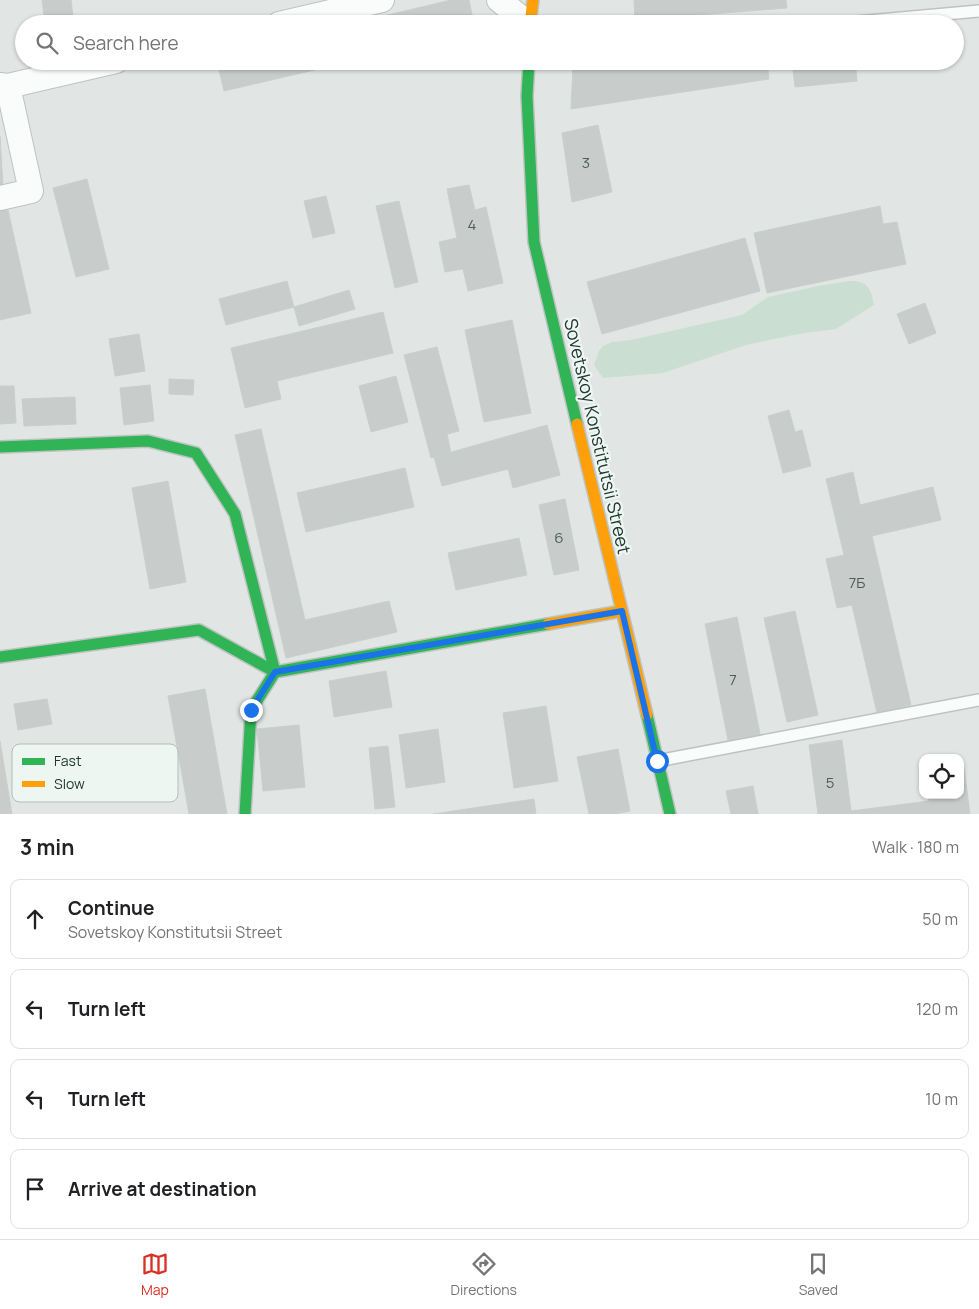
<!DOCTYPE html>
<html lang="en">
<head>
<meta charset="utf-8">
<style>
  :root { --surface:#fff; --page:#f6f6f6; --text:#202124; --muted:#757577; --line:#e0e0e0; --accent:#d93025 }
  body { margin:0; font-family:Manrope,sans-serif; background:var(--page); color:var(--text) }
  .controls { position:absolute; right:15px; bottom:15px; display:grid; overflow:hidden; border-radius:10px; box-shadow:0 1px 4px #0004 }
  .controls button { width:45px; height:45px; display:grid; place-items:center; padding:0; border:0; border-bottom:1px solid var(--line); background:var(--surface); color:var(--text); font:25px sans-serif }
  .stop { position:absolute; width:15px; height:15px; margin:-11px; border:4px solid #1a73e8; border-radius:50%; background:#fff }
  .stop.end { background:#1a73e8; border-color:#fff; box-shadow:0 1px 5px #0008 }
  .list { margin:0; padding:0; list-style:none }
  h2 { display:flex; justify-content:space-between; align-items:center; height:65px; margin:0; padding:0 20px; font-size:21px }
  h2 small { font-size:16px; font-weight:400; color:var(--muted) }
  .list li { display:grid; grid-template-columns:32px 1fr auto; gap:15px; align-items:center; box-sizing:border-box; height:80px; margin:0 10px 10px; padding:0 10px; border:1px solid var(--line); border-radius:10px }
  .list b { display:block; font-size:19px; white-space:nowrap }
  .list p { margin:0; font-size:16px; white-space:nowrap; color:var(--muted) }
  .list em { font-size:16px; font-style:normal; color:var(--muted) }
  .icon { flex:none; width:28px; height:28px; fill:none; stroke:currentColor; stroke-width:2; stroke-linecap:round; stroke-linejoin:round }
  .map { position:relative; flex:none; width:979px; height:814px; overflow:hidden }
  .search { position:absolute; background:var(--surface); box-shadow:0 1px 4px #0004; left:15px; right:15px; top:15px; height:55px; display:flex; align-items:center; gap:12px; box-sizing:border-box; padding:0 18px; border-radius:28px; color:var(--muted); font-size:19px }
  .sheet { height:425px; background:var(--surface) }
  nav { display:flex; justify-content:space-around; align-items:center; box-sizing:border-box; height:70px; border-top:1px solid var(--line); background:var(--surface); font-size:14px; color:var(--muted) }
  nav a { display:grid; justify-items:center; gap:2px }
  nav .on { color:var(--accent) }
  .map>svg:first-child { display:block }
</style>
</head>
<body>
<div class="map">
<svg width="979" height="814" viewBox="0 0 979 814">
  <rect width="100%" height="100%" fill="#e1e6e4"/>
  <!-- green -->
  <path fill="#cadfd1" d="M850 281C868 281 871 288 874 305L836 329 798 334 746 345 663 373 603 378 594 365 599 351 603 346 612 342 631 340 742 315 768 297 818 286Z"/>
  <!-- building -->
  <path fill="#c8cdcb" stroke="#c9cfcd" d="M42 0H71L74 24H45Z
    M451 0H469L474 24H350Z
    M634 0H786L787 8 635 20Z
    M217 61H353L224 91Z
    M382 61H412L384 68Z
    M611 61H767L769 79 571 109 573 66Z
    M792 61H855L857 81 795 87Z
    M598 125 612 192 572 202 562 133Z
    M0 136 3 187H0Z
    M87 179 109 269 76 277 53 188Z
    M469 185 475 210 486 207 503 283 468 291 463 269 445 272 439 242 457 238 447 189Z
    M326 196 335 233 313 238 304 201Z
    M399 201 418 282 395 288 376 206Z
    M880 206 883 224 897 222 906 264 767 293 754 233Z
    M8 210 31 313 0 320V211Z
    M745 238 760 291 602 334 587 282Z
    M287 281 294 307 226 325 219 299Z
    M349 290 355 309 299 326 294 307Z
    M925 303 936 333 909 344 897 314Z
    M383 312 393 353 277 381 281 399 245 408 231 348Z
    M512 320 531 413 484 422 465 330Z
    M139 334 145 371 115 376 109 339Z
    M437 347 459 431 447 434 451 453 431 458 404 355Z
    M396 376 408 422 371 432 359 386Z
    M169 379 194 380 193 395 169 394Z
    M150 385 154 421 124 425 120 388Z
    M0 386H14L16 423 0 424Z
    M75 397 76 424 24 426 22 399Z
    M789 410 795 432 802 430 811 466 783 473 768 416Z
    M547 425 560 475 513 488 508 469 442 486 434 457Z
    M261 429 305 620 389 601 397 632 286 658 235 435Z
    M405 468 414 507 306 532 297 493Z
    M853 472 860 505 933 487 941 520 872 536 911 705 877 713 852 605 837 608 826 559 844 555 826 479Z
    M168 481 186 582 150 589 132 488Z
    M565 499 579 570 554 575 539 505Z
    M519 538 527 575 456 590 448 553Z
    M795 611 818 715 787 722 764 618Z
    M737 617 760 734 728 740 705 624Z
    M386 671 392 707 334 717 329 681Z
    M205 689 227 814H189L168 696Z
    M47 699 52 724 18 730 14 704Z
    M546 706 558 781 514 788 503 713Z
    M299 725 305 787 263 791 257 729Z
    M438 729 445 782 406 788 399 735Z
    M842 740 851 811 929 801 928 795H960V769L964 768 970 814H818L809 745Z
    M0 741 12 814H0Z
    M388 746 395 807 375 809 369 748Z
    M618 749 630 811 615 814H589L577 757Z
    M753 786 758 814H731L726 791Z
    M534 799 536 814H433Z"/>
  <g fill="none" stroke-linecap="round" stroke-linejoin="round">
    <!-- lane casing -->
    <g stroke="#bec3c1" stroke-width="14">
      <path id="lane" d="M834 24 979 11
        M657 761 979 700"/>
    </g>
    <!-- street casing -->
    <g stroke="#bec3c1" stroke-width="26">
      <path id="street" d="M499 0 529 24
        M279 24 382 0
        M0 85 8 86 116 61
        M0 198 31 191 8 86"/>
    </g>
    <!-- fast casing -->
    <g stroke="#bdc3c1" stroke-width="14">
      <path id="fast" d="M529 61 527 96 534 242 577 424
        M0 447 148 441 196 453 235 514 275 672 251 710 245 814
        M0 657 199 630 275 672 548 624
        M647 715 670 814"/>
    </g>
    <!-- slow casing -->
    <g stroke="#bdc3c1" stroke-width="14">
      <path id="slow" d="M530 24 533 0
        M577 424 647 715
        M548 624 622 611"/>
    </g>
    <!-- lane -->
    <use href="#lane" stroke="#fafbfb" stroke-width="11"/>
    <!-- street -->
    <use href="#street" stroke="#fafbfb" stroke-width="24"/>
    <!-- fast -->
    <use href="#fast" stroke="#30b455" stroke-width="11"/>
    <!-- slow -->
    <use href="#slow" stroke="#ff9f0a" stroke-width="11"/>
  </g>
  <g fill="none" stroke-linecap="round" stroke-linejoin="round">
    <!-- route -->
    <path stroke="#1a73e8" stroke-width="6" d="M251 710 275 672 622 611 657 761"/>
  </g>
  <g text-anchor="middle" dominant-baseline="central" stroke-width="4.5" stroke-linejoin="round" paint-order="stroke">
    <!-- number labels -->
    <g font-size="15" fill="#4c5d58">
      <text x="586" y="162">3</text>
      <text x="472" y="224">4</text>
      <text x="559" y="537">6</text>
      <text x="857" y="582">7Б</text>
      <text x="733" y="679">7</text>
      <text x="830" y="782">5</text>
    </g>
    <!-- street labels -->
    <g font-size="18" fill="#213731" stroke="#eef6f2">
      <text transform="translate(598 436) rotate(77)">Sovetskoy Konstitutsii Street</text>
    </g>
  </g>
  <!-- legend -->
  <rect x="12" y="744" width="166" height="58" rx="8" fill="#eef6f2" stroke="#b0bdb8" stroke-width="1"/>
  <rect x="22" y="758" width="23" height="7" fill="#30b455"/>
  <rect x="22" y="781" width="23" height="6" fill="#ff9f0a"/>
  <g font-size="14" fill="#213731">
    <text x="54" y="766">Fast</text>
    <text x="54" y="789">Slow</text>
  </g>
</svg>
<div class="controls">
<button><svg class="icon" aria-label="locate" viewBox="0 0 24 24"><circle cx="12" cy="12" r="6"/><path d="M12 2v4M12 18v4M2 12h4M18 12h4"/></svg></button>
</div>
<div class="stop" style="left:657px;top:761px"></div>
<div class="stop end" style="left:251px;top:710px"></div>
<div class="search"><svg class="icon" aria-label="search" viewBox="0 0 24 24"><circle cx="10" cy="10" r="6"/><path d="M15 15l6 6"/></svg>Search here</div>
</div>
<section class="sheet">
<h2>3 min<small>Walk · 180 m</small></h2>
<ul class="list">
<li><svg class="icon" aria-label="ahead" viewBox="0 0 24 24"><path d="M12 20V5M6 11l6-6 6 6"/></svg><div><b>Continue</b><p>Sovetskoy Konstitutsii Street</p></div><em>50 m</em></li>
<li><svg class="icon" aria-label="left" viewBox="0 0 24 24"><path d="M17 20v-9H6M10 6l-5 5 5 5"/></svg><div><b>Turn left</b></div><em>120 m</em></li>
<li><svg class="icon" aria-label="left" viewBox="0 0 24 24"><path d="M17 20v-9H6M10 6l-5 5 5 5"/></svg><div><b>Turn left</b></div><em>10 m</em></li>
<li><svg class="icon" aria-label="arrive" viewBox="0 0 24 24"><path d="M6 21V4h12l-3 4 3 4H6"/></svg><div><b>Arrive at destination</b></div></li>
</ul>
</section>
<nav>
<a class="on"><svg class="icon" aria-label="map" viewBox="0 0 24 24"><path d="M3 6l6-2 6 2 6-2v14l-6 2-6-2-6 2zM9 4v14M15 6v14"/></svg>Map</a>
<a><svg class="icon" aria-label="directions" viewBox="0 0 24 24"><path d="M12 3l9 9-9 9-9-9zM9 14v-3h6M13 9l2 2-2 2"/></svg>Directions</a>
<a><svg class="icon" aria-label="saved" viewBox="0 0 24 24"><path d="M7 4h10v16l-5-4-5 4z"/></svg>Saved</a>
</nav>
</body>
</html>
